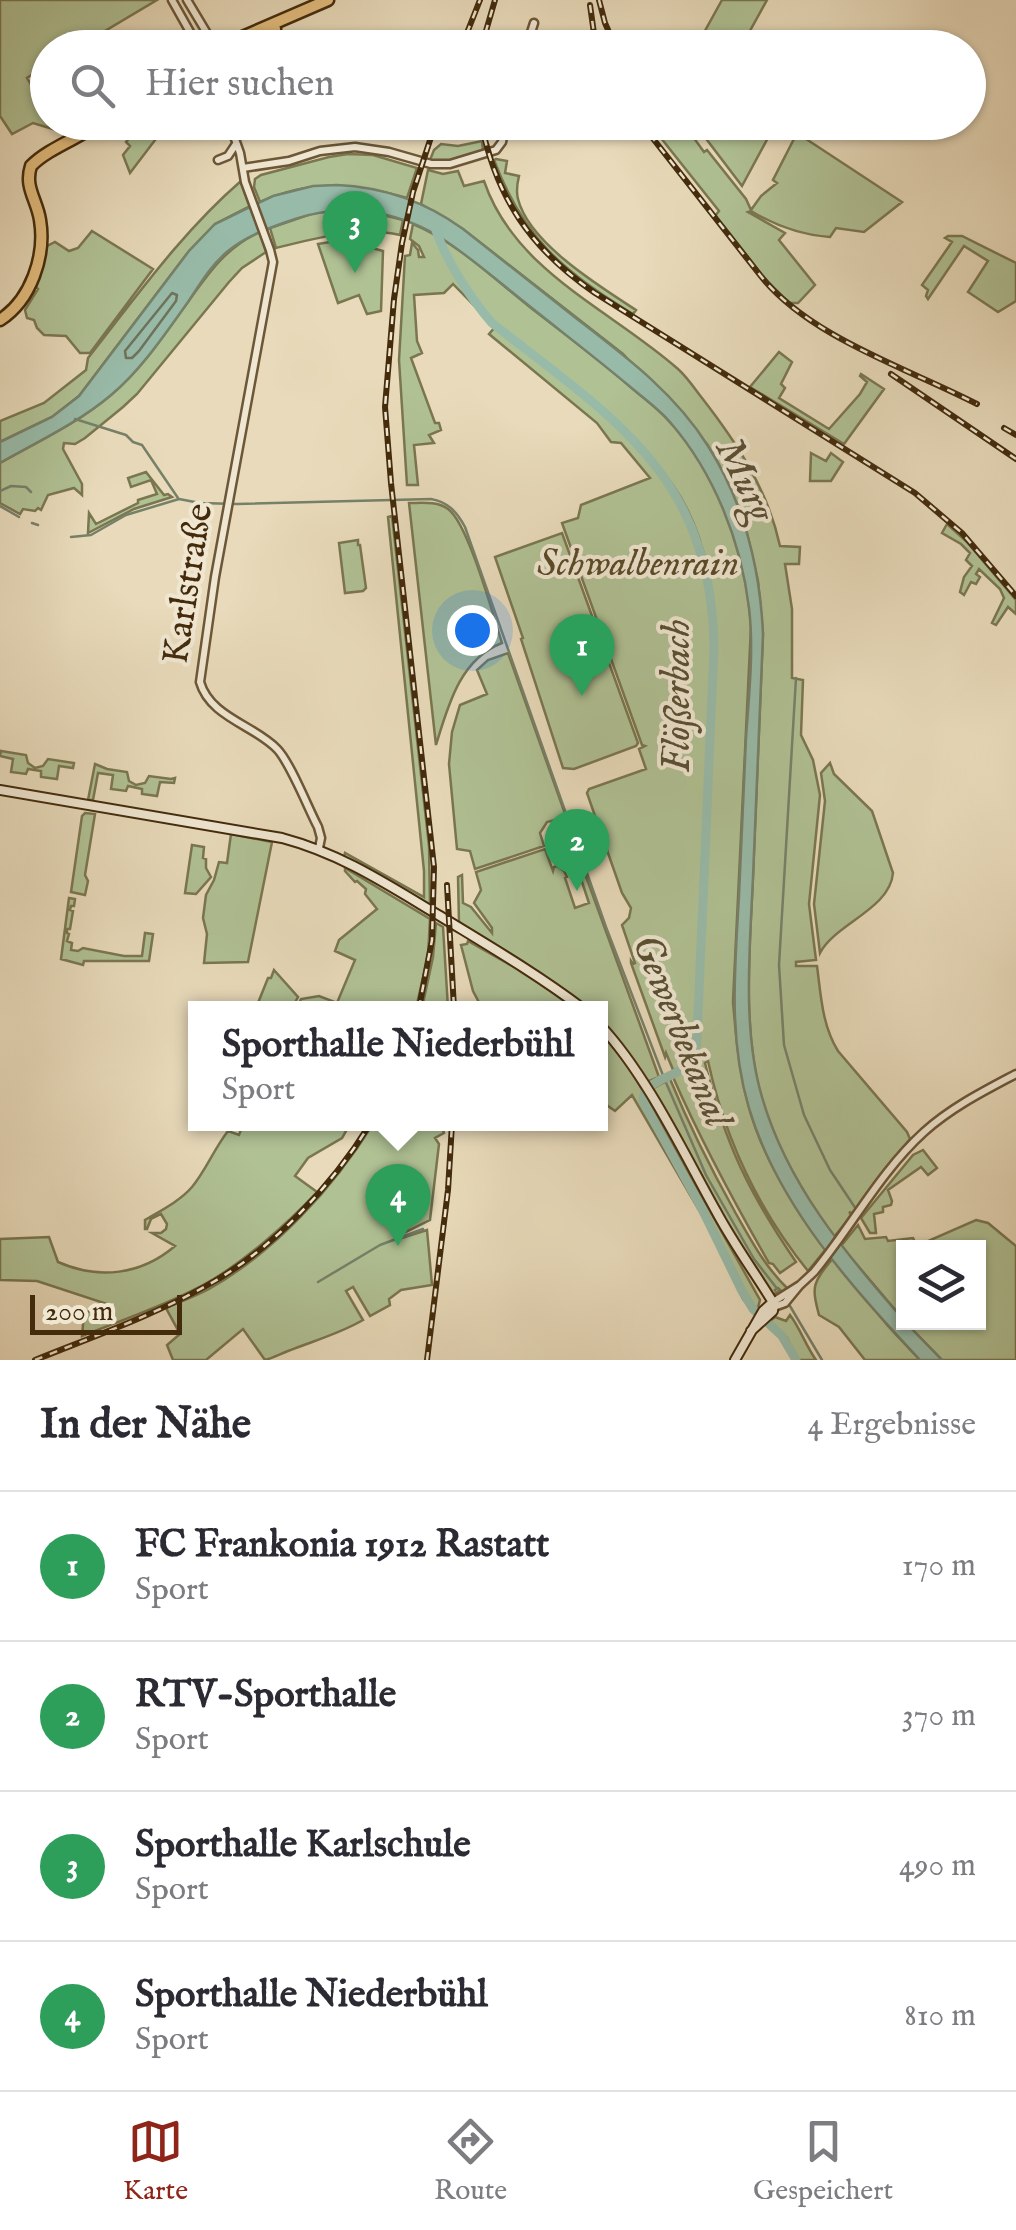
<!DOCTYPE html>
<html lang="de">
<head>
<meta charset="utf-8">
<style>
  :root { --surface:#fff; --page:#f7f7f7; --text:#2b2b33; --muted:#7c7c81; --line:#e1e1e2; --accent:#8f2418 }
  body { margin:0; font-family:"IM FELL English",serif; background:var(--page); color:var(--text) }
  .controls { position:absolute; right:30px; bottom:30px; display:grid; overflow:hidden; border-radius:0px; box-shadow:0 2px 8px #0004 }
  .controls button { width:90px; height:90px; display:grid; place-items:center; padding:0; border:0; border-bottom:2px solid var(--line); background:var(--surface); color:var(--text); font:50px sans-serif }
  .scale { position:absolute; left:30px; bottom:25px; width:152px; box-sizing:border-box; padding-left:10px; border:5px solid #432b0c; border-top:0; font-size:28px; line-height:35px; white-space:nowrap; color:#432b0c; -webkit-text-stroke:8px #f0e7d2; paint-order:stroke }
  .you { position:absolute; left:472px; top:630px; width:35px; height:35px; margin:-25px; border:8px solid #fff; border-radius:50%; background:#1a73e8; box-shadow:0 0 0 15px #1a73e833 }
  .badge { display:grid; place-items:center; width:65px; height:65px; border-radius:50%; background:var(--accent); color:#fff; font-size:32px; font-weight:700 }
  .pin { position:absolute; translate:-50% -82px; filter:drop-shadow(0 2px 5px #0008) }
  .pin::after { content:''; position:absolute; top:52px; width:35px; height:30px; background:inherit; clip-path:polygon(0 0,100% 0,50% 100%) }
  .popup { position:absolute; left:188px; top:1001px; width:420px; height:130px; box-sizing:border-box; display:grid; place-content:center; border-radius:0px; background:var(--surface); filter:drop-shadow(0 2px 8px #0005); font-size:32px; white-space:nowrap; color:var(--muted) }
  .popup b { font-size:38px; color:var(--text) }
  .popup::after { content:''; position:absolute; left:50%; top:100%; margin-left:-20px; border:20px solid transparent; border-top-color:var(--surface) }
  .list { margin:0; padding:0; list-style:none }
  h2 { display:flex; justify-content:space-between; align-items:center; height:130px; margin:0; padding:0 40px; font-size:42px }
  h2 small { font-size:32px; font-weight:400; color:var(--muted) }
  .list li { display:grid; grid-template-columns:65px 1fr auto; gap:30px; align-items:center; box-sizing:border-box; height:150px; padding:0 40px; border-top:2px solid var(--line) }
  .list b { display:block; font-size:38px; white-space:nowrap }
  .list p { margin:0; font-size:32px; white-space:nowrap; color:var(--muted) }
  .list em { font-size:32px; font-style:normal; color:var(--muted) }
  .icon { flex:none; width:55px; height:55px; fill:none; stroke:currentColor; stroke-width:2; stroke-linecap:round; stroke-linejoin:round }
  .map { position:relative; flex:none; width:1016px; height:1360px; overflow:hidden }
  .search { position:absolute; background:var(--surface); box-shadow:0 2px 8px #0004; left:30px; right:30px; top:30px; height:110px; display:flex; align-items:center; gap:25px; box-sizing:border-box; padding:0 35px; border-radius:55px; color:var(--muted); font-size:38px }
  .sheet { height:730px; background:var(--surface) }
  nav { display:flex; justify-content:space-around; align-items:center; box-sizing:border-box; height:140px; border-top:2px solid var(--line); background:var(--surface); font-size:28px; color:var(--muted) }
  nav a { display:grid; justify-items:center; gap:5px }
  nav .on { color:var(--accent) }
  .map>svg:first-child { display:block }
</style>
</head>
<body>
<div class="map">
<svg width="1016" height="1360" viewBox="0 0 1016 1360">
  <rect width="100%" height="100%" fill="#e8daba"/>
  <filter id="stains"><feTurbulence type="fractalNoise" baseFrequency=".002" numOctaves="4"/><feColorMatrix values="0 0 0 0 .2 0 0 0 0 .09 0 0 0 0 .02 0 0 0 .5 -.17"/></filter>
  <radialGradient id="worn" r=".72"><stop offset=".6" stop-color="#630" stop-opacity="0"/><stop offset="1" stop-color="#630" stop-opacity=".3"/></radialGradient>
  <!-- green -->
  <path fill="#b0c194" stroke="#7a7650" stroke-width="2.5" d="M0 0H157L78 47 48 48 47 65 27 78 44 106 47 105 48 122 57 123 63 132 33 123 12 134 0 116Z
    M722 0H767L741 47H696Z
    M142 123H168L130 173 123 155 130 146 126 142Z
    M649 123H686L693 131 691 134 704 152 707 150 746 199 751 210 761 196 777 183 773 180 797 133 902 202 864 232 836 228 830 237C800 235 776 226 751 211L748 212 785 233 779 240 815 285 798 303H789L765 279 715 216 719 211Z
    M716 123H776L742 186 701 132Z
    M482 141 483 151 443 162 430 160 434 150 441 144 458 146Z
    M348 154 373 155 417 168 407 198C354 183 312 179 260 202L254 187 255 179 261 175 329 157Z
    M496 159 507 161 505 173 519 176C517 184 516 191 518 199 529 243 599 286 636 310L633 314C563 271 524 239 494 160Z
    M428 170 443 174 458 171 464 186 484 181C515 272 610 309 678 369 687 377 695 389 702 398 737 443 768 490 780 546L800 547 799 564H785L792 609V678L803 680 801 735 813 760 820 795 809 904 816 960 796 962V966H817C821 996 822 1025 838 1051L907 1132 910 1139 883 1172 854 1214 849 1212 852 1215 834 1237C803 1195 776 1147 761 1096 742 1028 750 946 753 877 756 796 760 715 763 634L758 581 746 529 723 472 707 444 623 354 463 229 421 204Z
    M241 181 250 206 215 224 189 251 79 396 52 417 0 442V421L44 403 86 370 88 358C136 297 182 232 241 181Z
    M341 209 368 211 403 220 400 235C358 226 317 238 276 248L270 228 311 214Z
    M413 224C457 242 494 279 531 308 565 334 599 360 632 388 643 398 656 407 666 418 718 472 746 553 751 626L733 1002C736 1037 739 1071 748 1104 762 1158 793 1205 826 1249L808 1271C758 1209 725 1139 708 1061L705 1063C725 1144 749 1193 796 1262L780 1273 773 1264 769 1263C734 1202 701 1141 673 1077 688 1069 695 1063 699 1046L716 648C715 583 701 511 655 463L688 522 707 583 712 614 711 680 696 1038 690 1061 674 1072 666 1053 665 1057 631 963V961L633 964 635 963 622 925 629 918 631 908 622 893 587 793 589 789 646 769 639 749 645 746 642 745 562 523 578 518 581 505 650 478 621 443 611 442 597 423 489 334 495 327 453 284 444 293 414 295 417 341 422 353 411 358 435 423H439L441 430 429 435 434 443 414 445 418 485H407L399 360 405 256 410 255 412 243 418 250 419 257H424L419 246 410 239Z
    M92 231 153 269 90 353H80L66 336 44 335 37 328 34 320 27 318 25 310 38 289 34 285 45 247 55 242 69 251 78 248Z
    M260 232 266 252 242 268 229 282 137 394 123 407 85 438 75 444 64 443 63 449 82 484V495L74 488 48 495 41 510 38 508 35 511 23 509 20 514 0 503V463C37 442 78 423 111 395 140 371 163 337 185 306 207 276 224 248 260 232Z
    M948 236H962L1016 263V301L998 312 968 292 988 261 964 246 928 299 926 296 928 290 922 285 952 242 945 238Z
    M342 240 383 251 381 311 367 314 359 295 338 303 318 244Z
    M779 352 792 362 781 384 785 388 779 398 829 429 860 394 867 382 860 376 861 374 884 389 844 444 750 387Z
    M811 453 826 461 831 453 843 462 831 481H810Z
    M146 472 164 495 168 494 172 497 134 509 88 533 89 513 96 524 138 503V500L157 494 151 480 131 487 128 478Z
    M409 503C422 503 437 501 448 509 468 523 493 615 502 643 460 659 448 706 436 745Z
    M392 516 429 846 430 906 344 857 345 853 424 897V871L388 517Z
    M947 524 967 542 1016 600V614L1008 607 996 625 992 623 1004 598 1000 589 979 569 976 574 980 577 976 584 971 582 964 595 960 592 964 577 972 566 966 560 970 553 961 544 942 533Z
    M562 533 638 743 636 746 574 769 563 768 521 639 523 638 495 557Z
    M358 540V545H360L366 588 363 591 345 593 339 543Z
    M508 653 580 856 576 857 562 818 547 822 540 833 544 846 475 869 470 851 457 849 449 764 452 732 460 705 487 694 477 670 488 660Z
    M1 751 26 755 28 763 35 768 43 766 48 759 74 763 73 768 59 766 57 779 41 777V771L28 769 26 774 11 772 13 759 0 756Z
    M830 763 834 774 872 811 893 873C890 909 835 924 820 953L814 904 825 801 821 773Z
    M95 764 107 769 127 772 129 781 136 785 145 783 149 776 171 779 175 778 174 783 160 782 157 796 142 794V789L128 786 126 791 111 789 113 775 98 773 93 800H88Z
    M85 813 95 814 85 875 88 881 85 895 71 892 82 816Z
    M231 834 272 842 248 962 204 963 207 934 203 918 206 895 214 880 219 862 227 863Z
    M192 845 204 847 203 858 206 859V868L211 877 196 894 185 893Z
    M545 849 553 871 554 867 557 866 564 871 567 877 565 878 575 908 589 903 579 873 584 871 659 1077 647 1082 601 1021 600 1008H587L539 972 459 923 458 877 462 875 463 903 471 907 492 933V928L474 903 481 890 476 872Z
    M345 868 430 919 428 956 416 1008H297L301 999 319 996 337 1003 355 960 335 951 339 940 377 909 365 894 366 889 357 881 355 882 345 871Z
    M69 898 75 899 74 906H71L70 910 73 911 70 929H67V933L69 934 67 941 72 943 71 950 78 951 83 948 124 956H142L145 933 153 934 149 961H84L83 965 61 959Z
    M436 923 443 927 448 1008H422L433 957Z
    M468 941 535 979 577 1008H482L473 991 461 945 467 944Z
    M274 970 298 997 292 1008H256L268 978H271Z
    M600 1031 631 1070 760 1300 756 1315 743 1299 706 1222 632 1095 615 1111 601 1101Z
    M670 1079C689 1125 711 1169 735 1212 751 1240 765 1267 788 1289L783 1293 778 1288 775 1290 779 1295 772 1293 737 1242 652 1089Z
    M243 1124H350L342 1138 308 1158 295 1176 317 1192C288 1223 241 1265 203 1285 165 1305 123 1320 82 1336L84 1314 104 1303 37 1281 0 1280V1239L49 1237 58 1262C99 1280 141 1275 175 1246L152 1233H161L166 1229 167 1224 161 1214 151 1219 147 1229H145V1220C160 1211 180 1201 192 1187 206 1170 214 1149 228 1131L239 1135Z
    M373 1124H446L443 1130 444 1133 435 1138 439 1144 430 1220 398 1236 399 1239 427 1230 432 1285 401 1290 389 1299 390 1305 370 1316 353 1287 346 1291 363 1320C339 1334 313 1341 288 1351 280 1354 273 1358 265 1360L243 1329 206 1360H173L167 1345 180 1334 166 1308C180 1302 196 1296 209 1289 276 1251 333 1188 373 1124Z
    M923 1150 937 1168 928 1175 921 1167 888 1190 892 1201 891 1205 883 1207V1212L874 1214 876 1233H870L861 1218 913 1155Z
    M976 1220 988 1223 1016 1246V1360H942L906 1323 978 1322V1248H904L903 1319 841 1246 858 1225 865 1239 886 1237 888 1241 913 1238 917 1246Z
    M833 1258 888 1326 920 1360H865L839 1327 819 1315C811 1285 813 1283 833 1258Z
    M790 1315C800 1328 806 1346 816 1360H798L787 1338 770 1321 775 1317 786 1321Z"/>
  <!-- water -->
  <path fill="#98bba9" stroke="#76816a" stroke-width="2.5" d="M337 185C383 187 426 202 463 229 501 259 539 289 577 319 625 356 675 393 708 446 744 503 760 567 763 634 760 715 756 796 753 877 750 946 742 1030 762 1097 787 1184 845 1253 903 1319L904 1322 906 1323 942 1360H920C852 1287 778 1206 749 1108 728 1038 735 967 739 896 741 843 744 790 746 738 749 695 754 650 749 608 741 541 714 473 670 422 658 408 642 397 628 385 590 353 550 323 512 292 488 273 464 252 438 236 395 210 341 203 295 219 272 227 247 235 228 251 211 265 200 284 188 302 165 334 141 370 111 395 78 423 37 442 0 463V442L52 417 79 396 189 251 215 224 273 196 313 186Z"/>
  <g fill="none" stroke-linecap="round" stroke-linejoin="round">
    <!-- shore -->
    <path stroke="#6e735a" stroke-width="2.5" d="M172 293 177 295 176 301 139 351 132 358H126L125 351Z"/>
    <!-- stream -->
    <path stroke="#76816a" stroke-width="2.5" d="M75 419 126 435 133 442 142 445 178 498
      M0 491 11 486 26 487 31 492
      M0 506 19 517
      M32 523 38 525
      M71 537 91 535 126 515 179 499 200 503 237 504 431 499C448 502 457 512 465 527L606 927 664 1078 706 1175 754 1259 782 1295
      M796 678 779 965 784 1045 804 1115 830 1170 856 1209
      M641 1097 642 1096
      M318 1282 380 1245 423 1229
      M787 1301 822 1360"/>
    <!-- river -->
    <path stroke="#98bba9" stroke-width="9" d="M435 227C444 258 471 299 492 323 614 419 711 474 714 647L697 1038C695 1061 686 1069 665 1078
      M662 1079 645 1089 643 1101 702 1209 742 1291 753 1309 782 1336 796 1360"/>
    <!-- tertiary casing -->
    <g stroke="#6c5738" stroke-width="11">
      <path id="tertiary" d="M172 0 199 48
        M187 0 211 40 212 48
        M526 48 534 23
        M229 122 240 153 245 182 270 250 273 262 215 577 200 682C210 717 254 725 277 749 290 762 308 808 318 827L321 838 319 848
        M218 160 228 156 236 144
        M243 168 289 161 320 151 355 147 389 152 431 164H450L496 150 502 142 506 122
        M773 1302 800 1285 814 1272C852 1226 880 1172 924 1132 952 1107 984 1091 1016 1074
        M774 1307 785 1303 799 1286"/>
    </g>
    <!-- secondary casing -->
    <g stroke="#432b0c" stroke-width="12">
      <path id="secondary" d="M0 790 282 838C342 854 388 885 440 916 489 946 537 974 582 1008
        M600 1025C646 1074 683 1152 716 1211 733 1243 755 1273 774 1304L773 1311 751 1331
        M735 1360 763 1311 773 1302"/>
    </g>
    <!-- primary casing -->
    <g stroke="#432b0c" stroke-width="15">
      <path id="primary" d="M217 48 328 0
        M236 48 275 29
        M0 320C31 300 46 256 40 220 37 200 24 187 31 166 47 149 81 137 102 122"/>
    </g>
    <!-- tertiary -->
    <use href="#tertiary" stroke="#f0e7d2" stroke-width="6"/>
    <!-- secondary -->
    <use href="#secondary" stroke="#f0e7d2" stroke-width="8"/>
    <!-- primary -->
    <use href="#primary" stroke="#e4bd7d" stroke-width="10"/>
    <!-- rail casing -->
    <g stroke="#432b0c" stroke-width="6">
      <path id="rail" d="M599 0 605 23 616 48
        M590 5 596 48
        M461 48 480 0
        M481 48 495 0
        M481 122C496 198 531 249 595 293L915 493 962 533 1016 596
        M640 122 760 275C809 337 907 368 977 404
        M666 122 678 137
        M891 374 1016 459
        M1004 428 1016 435
        M447 885 454 1008
        M419 1008 432 940 434 867 391 483 385 407 394 299 402 243 413 192 436 122
        M35 1360C92 1337 152 1316 206 1286 271 1251 332 1186 370 1124
        M427 1360 448 1190 452 1124"/>
    </g>
    <!-- rail -->
    <use href="#rail" stroke="#f0e7d2" stroke-width="2.5" stroke-dasharray="8" stroke-linecap="butt"/>
  </g>
  <g text-anchor="middle" dominant-baseline="central" stroke-width="8" stroke-linejoin="round" paint-order="stroke">
    <!-- park labels -->
    <g font-size="38" font-style="italic" fill="#594927" stroke="#f0e7d2">
      <text x="638" y="565">Schwalbenrain</text>
    </g>
    <!-- street labels -->
    <g font-size="38" fill="#432b0c" stroke="#f0e7d2">
      <text transform="translate(189 584) rotate(-81)">Karlstraße</text>
    </g>
    <!-- water labels -->
    <g font-size="40" font-style="italic" fill="#584f33" stroke="#f0e7d2">
      <text transform="translate(744 480) rotate(64)">Murg</text>
      <text transform="translate(678 696) rotate(-90)">Flößerbach</text>
      <text transform="translate(680 1031) rotate(68)">Gewerbekanal</text>
    </g>
  </g>
  <rect width="100%" height="100%" filter="url(#stains)"/>
  <rect width="100%" height="100%" fill="url(#worn)"/>
</svg>
<div class="controls">
<button><svg class="icon" aria-label="layers" viewBox="0 0 24 24"><path d="M12 4l9 5-9 5-9-5zM3 14l9 5 9-5"/></svg></button>
</div>
<div class="scale">200 m</div>
<div class="you"></div>
<div class="pin badge" style="left:582px;top:696px;background:#2e9e5b">1</div>
<div class="pin badge" style="left:577px;top:891px;background:#2e9e5b">2</div>
<div class="pin badge" style="left:355px;top:273px;background:#2e9e5b">3</div>
<div class="pin badge" style="left:398px;top:1246px;background:#2e9e5b">4</div>
<div class="popup"><b>Sporthalle Niederbühl</b>Sport</div>
<div class="search"><svg class="icon" aria-label="search" viewBox="0 0 24 24"><circle cx="10" cy="10" r="6"/><path d="M15 15l6 6"/></svg>Hier suchen</div>
</div>
<section class="sheet">
<h2>In der Nähe<small>4 Ergebnisse</small></h2>
<ul class="list">
<li><span class="badge" style="background:#2e9e5b">1</span><div><b>FC Frankonia 1912 Rastatt</b><p>Sport</p></div><em>170 m</em></li>
<li><span class="badge" style="background:#2e9e5b">2</span><div><b>RTV-Sporthalle</b><p>Sport</p></div><em>370 m</em></li>
<li><span class="badge" style="background:#2e9e5b">3</span><div><b>Sporthalle Karlschule</b><p>Sport</p></div><em>490 m</em></li>
<li><span class="badge" style="background:#2e9e5b">4</span><div><b>Sporthalle Niederbühl</b><p>Sport</p></div><em>810 m</em></li>
</ul>
</section>
<nav>
<a class="on"><svg class="icon" aria-label="map" viewBox="0 0 24 24"><path d="M3 6l6-2 6 2 6-2v14l-6 2-6-2-6 2zM9 4v14M15 6v14"/></svg>Karte</a>
<a><svg class="icon" aria-label="directions" viewBox="0 0 24 24"><path d="M12 3l9 9-9 9-9-9zM9 14v-3h6M13 9l2 2-2 2"/></svg>Route</a>
<a><svg class="icon" aria-label="saved" viewBox="0 0 24 24"><path d="M7 4h10v16l-5-4-5 4z"/></svg>Gespeichert</a>
</nav>
</body>
</html>
